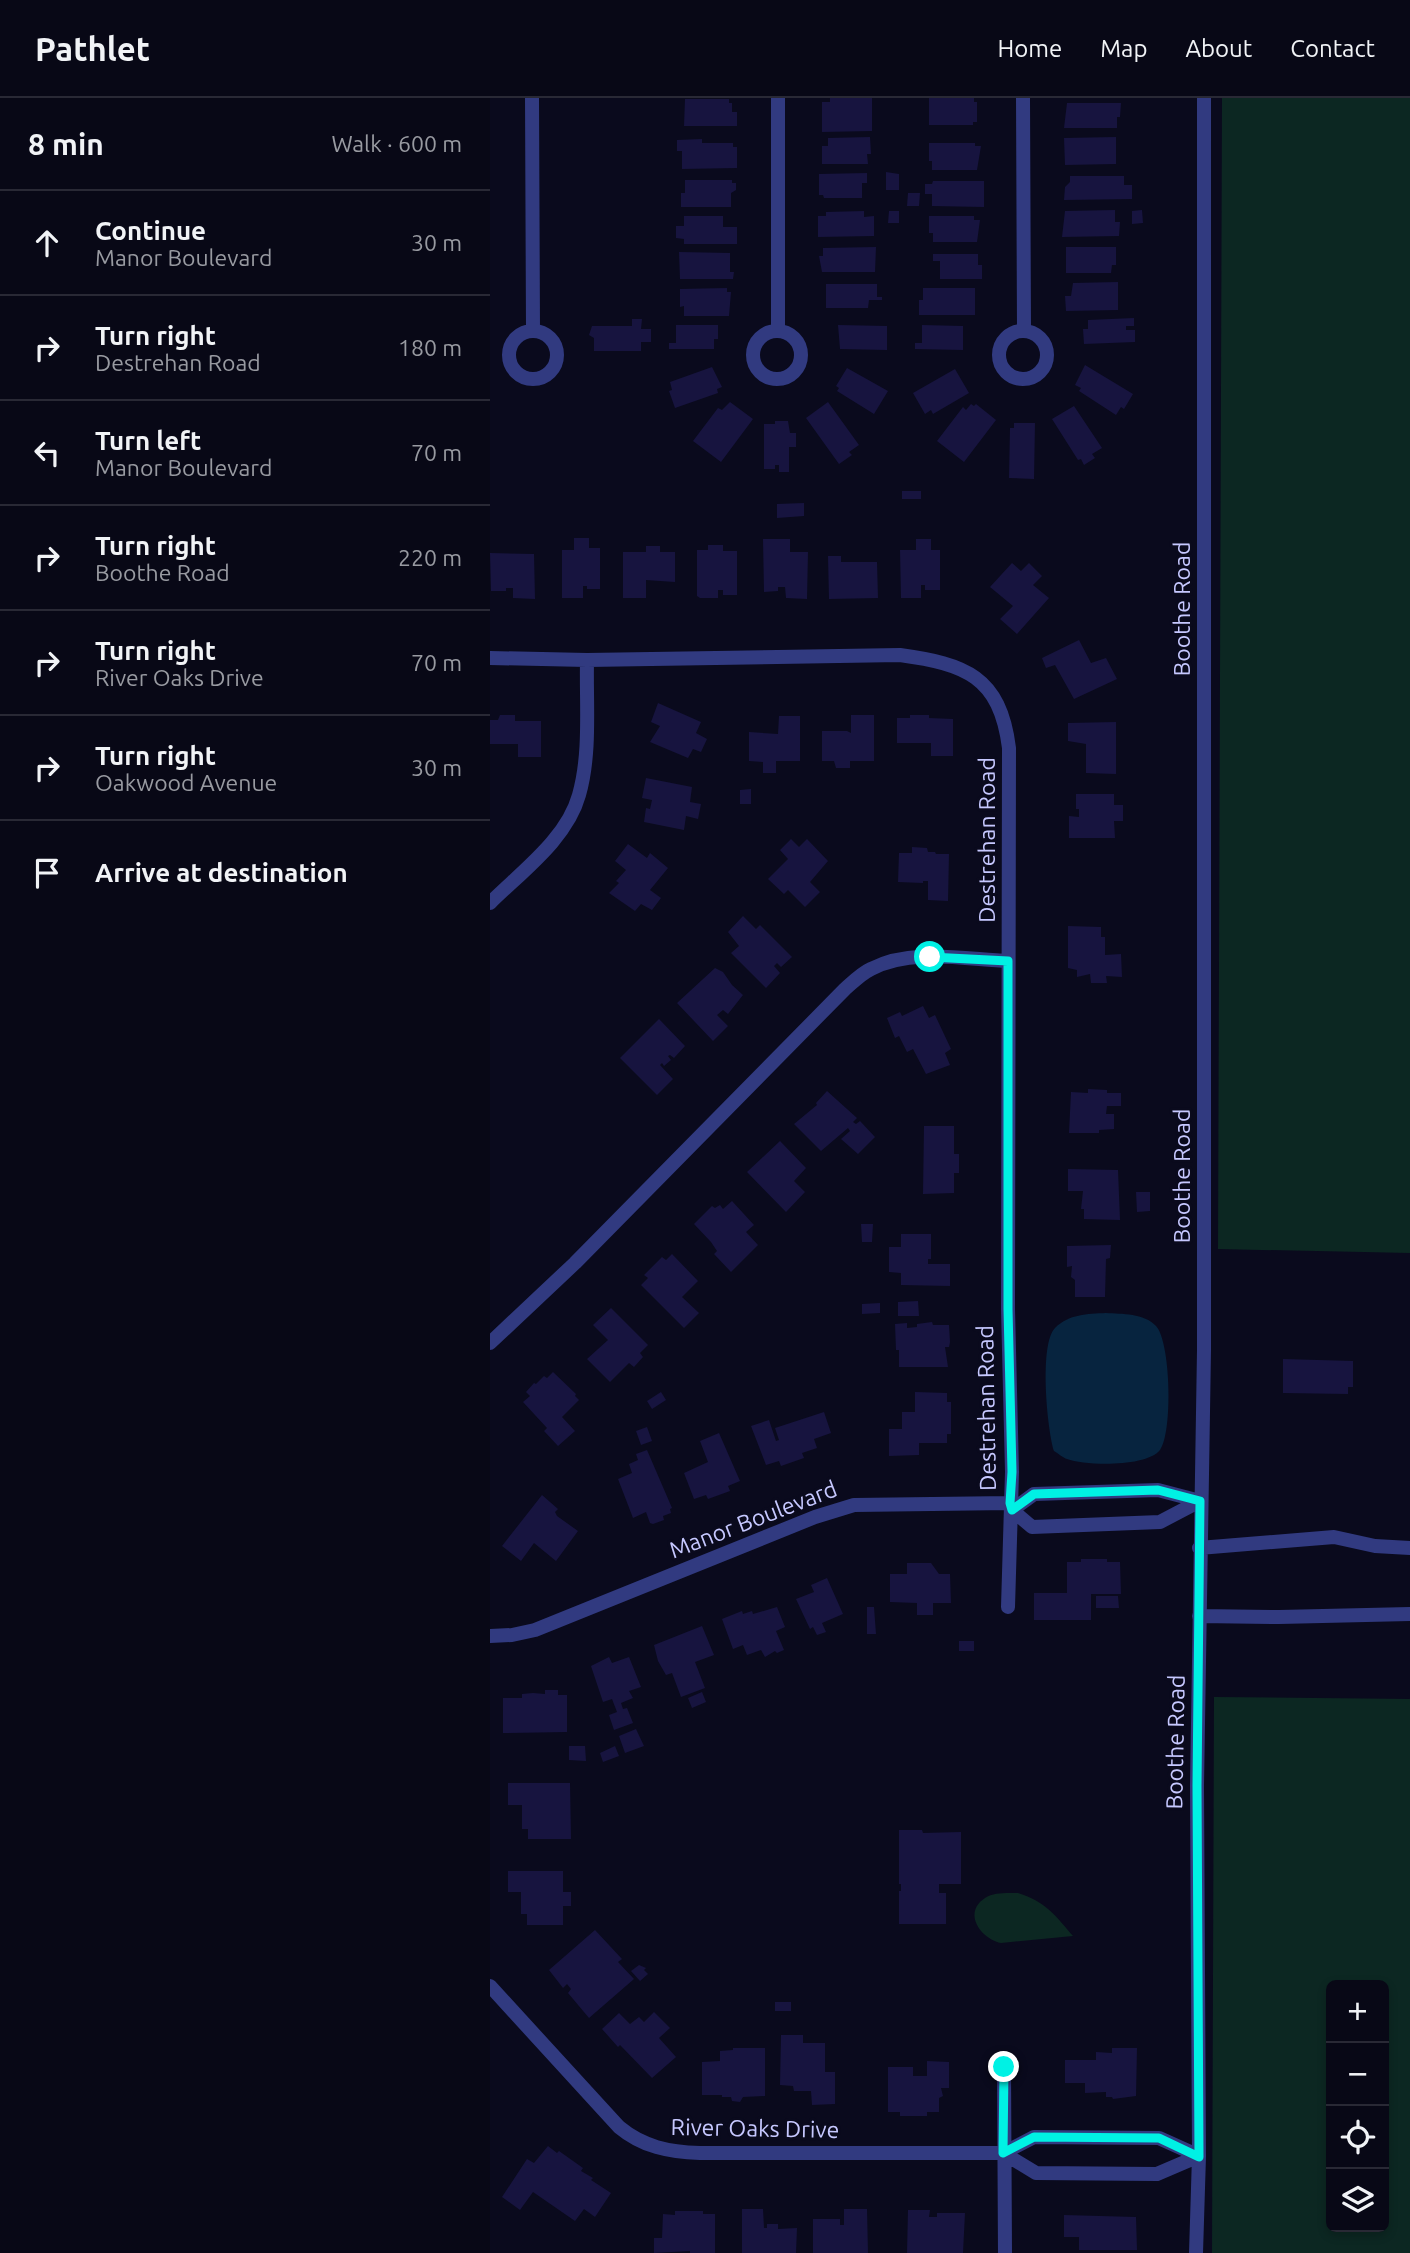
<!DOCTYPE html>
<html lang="en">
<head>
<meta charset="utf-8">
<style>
  :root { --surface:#080816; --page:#161623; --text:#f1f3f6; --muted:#989aa1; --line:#292935 }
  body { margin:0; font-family:Ubuntu,sans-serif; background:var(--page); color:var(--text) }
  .controls { position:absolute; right:21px; bottom:21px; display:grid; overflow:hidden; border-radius:10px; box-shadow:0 4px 10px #0003 }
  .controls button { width:63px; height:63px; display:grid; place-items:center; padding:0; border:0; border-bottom:2px solid var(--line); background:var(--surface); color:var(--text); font:35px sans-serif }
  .stop { position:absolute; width:21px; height:21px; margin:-16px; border:5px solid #00f1e4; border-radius:50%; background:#fff }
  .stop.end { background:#00f1e4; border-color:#fff; box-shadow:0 2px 7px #0008 }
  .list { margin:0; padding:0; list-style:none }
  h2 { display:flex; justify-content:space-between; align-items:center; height:91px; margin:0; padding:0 28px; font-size:30px }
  h2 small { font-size:23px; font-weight:400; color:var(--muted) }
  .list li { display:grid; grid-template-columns:46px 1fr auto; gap:21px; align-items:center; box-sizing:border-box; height:105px; padding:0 28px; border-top:2px solid var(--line) }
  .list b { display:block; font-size:26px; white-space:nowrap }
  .list p { margin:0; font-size:23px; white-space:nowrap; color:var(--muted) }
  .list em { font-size:23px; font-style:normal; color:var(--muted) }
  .icon { flex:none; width:38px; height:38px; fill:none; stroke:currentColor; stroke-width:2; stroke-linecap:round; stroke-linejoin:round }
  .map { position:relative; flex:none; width:920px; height:2155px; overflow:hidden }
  header { display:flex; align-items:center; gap:42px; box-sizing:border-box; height:98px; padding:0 35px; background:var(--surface); border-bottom:2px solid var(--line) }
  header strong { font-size:33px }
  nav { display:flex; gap:38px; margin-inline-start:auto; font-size:24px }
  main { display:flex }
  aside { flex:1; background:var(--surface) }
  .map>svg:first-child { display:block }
</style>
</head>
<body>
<header>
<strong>Pathlet</strong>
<nav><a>Home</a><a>Map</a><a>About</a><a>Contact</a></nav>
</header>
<main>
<aside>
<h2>8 min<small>Walk · 600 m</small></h2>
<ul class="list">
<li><svg class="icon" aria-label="ahead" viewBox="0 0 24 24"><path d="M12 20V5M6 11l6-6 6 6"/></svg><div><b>Continue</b><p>Manor Boulevard</p></div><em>30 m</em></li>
<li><svg class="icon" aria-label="right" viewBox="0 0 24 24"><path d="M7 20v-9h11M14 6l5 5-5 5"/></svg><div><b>Turn right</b><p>Destrehan Road</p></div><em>180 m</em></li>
<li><svg class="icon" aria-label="left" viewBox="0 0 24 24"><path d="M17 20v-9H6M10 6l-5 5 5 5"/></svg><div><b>Turn left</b><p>Manor Boulevard</p></div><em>70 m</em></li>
<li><svg class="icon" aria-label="right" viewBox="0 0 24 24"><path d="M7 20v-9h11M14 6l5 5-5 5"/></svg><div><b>Turn right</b><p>Boothe Road</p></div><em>220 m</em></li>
<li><svg class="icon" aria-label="right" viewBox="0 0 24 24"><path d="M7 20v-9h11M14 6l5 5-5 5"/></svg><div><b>Turn right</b><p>River Oaks Drive</p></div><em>70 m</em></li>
<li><svg class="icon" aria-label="right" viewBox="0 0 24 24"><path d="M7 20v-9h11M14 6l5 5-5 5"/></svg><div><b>Turn right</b><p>Oakwood Avenue</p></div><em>30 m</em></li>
<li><svg class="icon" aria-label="arrive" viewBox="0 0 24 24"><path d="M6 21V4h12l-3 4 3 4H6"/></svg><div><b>Arrive at destination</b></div></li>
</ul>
</aside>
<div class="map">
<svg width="920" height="2155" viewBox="0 0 920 2155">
  <rect width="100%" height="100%" fill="#0a0a1d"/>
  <!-- green -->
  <path fill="#0c2722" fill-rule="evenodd" d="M732 0H920V1155L728 1151Z
    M724 1599 920 1601V2155H722ZM841 1887H894V2129H841Z
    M528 1795C556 1804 565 1817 583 1838L511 1845C491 1841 472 1815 495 1800 504 1794 517 1795 528 1795Z"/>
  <!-- water -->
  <path fill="#07243f" d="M616 1215C632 1216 654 1215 666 1228 681 1244 683 1335 670 1352 657 1369 596 1368 577 1361 573 1360 568 1355 564 1353 557 1330 549 1246 565 1230 579 1216 597 1216 616 1215Z"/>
  <!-- building -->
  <path fill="#17143f" d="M340 0H382V33L332 34V4H340Z
    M439 0H484V4H487V24H483V27H439Z
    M195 1H239V5H242V14H247V28H194Z
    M577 5H631L630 19H627V30H574Z
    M380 39 381 56H377L378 66H332V48H338V40Z
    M626 39V66L575 67 574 40Z
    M212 41V45H243V49H247V70L192 71V53H187V42Z
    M439 45H485V48H491L487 72H442V63H439Z
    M396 74 409 76V92H396Z
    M377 75V85H372V100H334L333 97H329V76Z
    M580 78H634V87H642V101L574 102 575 89 580 84Z
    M195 82H242V85H246V92L241 95V109H191V95H195Z
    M443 83H494V109L442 108V96H435V86H442Z
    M418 95H430L429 108H417Z
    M625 112V124H630L629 138 572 139 575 113Z
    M652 112 653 125 642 126V113Z
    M374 113V119L384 118V138L328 139V118H336V114Z
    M399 113H409V125H398Z
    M194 118H233V129H247V146H194V141L186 140V128H194Z
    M439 118H484V122H490L487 144H443V135H439Z
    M386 149 385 174H332L329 158H333V150Z
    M576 149H626V167H622L621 175H576Z
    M189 154 240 155V174H244L243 181H190Z
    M443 156H488V167H492V181H450V163H443Z
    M628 184V212L576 213 575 198H581L583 185Z
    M336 186H387V199H392V202H379L378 210H336Z
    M237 190V194H241L239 218H194V208L190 209V191Z
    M433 190H485V217H429V202H433Z
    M644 220V228H636V232H645V244L594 246 593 231H598V222Z
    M142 221H152L151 231H161V244H151V253H104V240L99 237 102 228H142Z
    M186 227H228V241H224V251H179V245H186Z
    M348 227 397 228V252L350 251Z
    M432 227 473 228V252L425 251V245H432Z
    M595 267 643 296 634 311 631 309 626 317 589 293 591 290 585 287Z
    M222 269 232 289 227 291 228 295 185 310 179 293 182 292 180 284Z
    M357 270 398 293 384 316 347 293 349 290 346 288Z
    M465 271 479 295 443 316 441 312 435 316 423 295Z
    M240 304 263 321 231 364 203 343 228 310 232 312Z
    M338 304 369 347 359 354 362 357 349 366 316 320Z
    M481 306 484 308 486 306 506 322 474 364 447 343 473 309 476 312Z
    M584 308 612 350 602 356 605 360 594 367 591 361 588 362 562 321Z
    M285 323H298L300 335H306V349H299V374H289V367H285V371H274V326H285Z
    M524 325H545L544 381 519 380 520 330H524Z
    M412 393H431V401H412Z
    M314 405V418L287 420V406Z
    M84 440H99V450H110V491H97V488H93V500H72V452H84Z
    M273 441H300V454H318L317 501 296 500 295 489H288V493L274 494Z
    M426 441H441V452H450V492H435V487H431V500H411L410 452H426Z
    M218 447H233V453H247V497H233V492H228V500H210L207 498V452H218Z
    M156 448H170V454H185V484L156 482V500H133V454H156Z
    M0 455 44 456 45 501 23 500V490H16V493H1Z
    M338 458H351V464H387L388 500 339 501Z
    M522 465 531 473 539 465 552 478 543 487 559 500 527 536 510 521 523 508 500 489Z
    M589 542 601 565 616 560 627 581 584 601 565 567 556 570 552 560Z
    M168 605 211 624 206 635 217 641 211 654 203 651 198 660 160 644 170 628 161 624Z
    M10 617H25V623H51V659H28V646H0V622H8Z
    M361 617H384V663H360V670H346L344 663H332V633H357L361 635Z
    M420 617H439V620L463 621V658H441V645H407V620H420Z
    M289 618H310V663H286V675H273V664L259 663V634L288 636Z
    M626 624V676L596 675V646L578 643V625Z
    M156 680 202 689 200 704 211 706 208 721 196 718 194 732 154 724 156 710 160 711 162 702 152 700Z
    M261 691V706H250V692Z
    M586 696H624V707H633V723H624L625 740H579V718L589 719V711H586Z
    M301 741 309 749 317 741 338 763 320 784 330 794 315 809 298 792 294 796 278 781 298 761 290 752Z
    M138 746 157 760 160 755 178 770 160 792 171 800 162 812 151 806 145 813 119 795 129 785 126 783 136 772 125 763Z
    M422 749 437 750 438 754H445L446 756H459L458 803 438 802V783H433V785L408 784 409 755H422Z
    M253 818 266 831 270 827 302 859 291 869 287 865 284 868 290 875 276 890 241 855 249 848 238 834Z
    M578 828 611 829V839H615V857L631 856 632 879 616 878 617 885H601L600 876 587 879V872L578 870Z
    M225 870 233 874 242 887 253 897 238 916 233 912 227 917 238 928 223 943 187 905Z
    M433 908 439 920 445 917 461 951 455 955 460 967 436 976 423 951 417 954 409 938 405 940 397 920 410 914 412 918Z
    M169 921 195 948 184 960 180 957 178 958 181 962 174 968 172 965 170 967 183 981 167 997 130 960Z
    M598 991 617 992V995H631V1008H617L616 1016H624V1031L609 1032V1035H579L581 994 598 995Z
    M337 993 367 1020 363 1024 366 1026 370 1023 385 1039 368 1056 351 1041 360 1033 358 1030 331 1053 304 1026 327 1007 326 1005Z
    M434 1028H464V1056H469V1075H464V1095L433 1096Z
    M290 1043 316 1070 304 1083 315 1094 296 1114 257 1074Z
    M578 1071 628 1072 630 1122 594 1121V1111H591L593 1093H578Z
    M646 1094H660V1113L647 1114Z
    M242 1103 264 1127 256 1134 268 1147 241 1174 224 1156 227 1153 221 1144 204 1126 222 1108 225 1110 230 1107 233 1111Z
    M371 1126H383L382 1144H372Z
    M411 1136H441V1161H438V1166H460V1188L411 1187V1175L399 1174V1149H411Z
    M621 1147 620 1160 616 1161 615 1199H585V1182L581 1179 582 1168 577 1169V1148Z
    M182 1156 208 1183 192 1199 209 1215 194 1230 151 1187 158 1180 154 1177 172 1159 176 1162Z
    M428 1203 429 1218H408V1204Z
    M390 1205V1215L372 1216V1206Z
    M121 1210 158 1247 150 1255 153 1259 144 1269 139 1265 120 1284 97 1261 118 1242 103 1227Z
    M442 1224 443 1227H459L460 1244 459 1249H455L458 1269H409V1252H406L405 1226 417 1225V1230L427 1229V1226Z
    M793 1261 863 1263V1289H858V1296L793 1295Z
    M63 1274 86 1296 85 1298 89 1302 72 1319 85 1333 68 1348 54 1333 57 1330 33 1304 40 1298 36 1294 44 1285 46 1286 54 1278 57 1280Z
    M171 1294 176 1302 162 1311 157 1303Z
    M425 1294 457 1295V1304H461V1336H457V1345H429V1357L399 1358V1331H412V1314H425Z
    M334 1314 341 1335 324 1341 327 1350 312 1355 314 1360 291 1368 289 1363 276 1367 261 1328 279 1322 286 1343 289 1342 285 1330Z
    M157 1329 162 1343 151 1347 146 1333Z
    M229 1335 250 1383 238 1388 240 1393 218 1401 216 1397 204 1401 194 1375 218 1364 210 1343Z
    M157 1352 182 1410 180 1411 181 1415 173 1418 174 1422 163 1426 160 1425 156 1414 143 1420 128 1381 142 1375 139 1366 148 1362 146 1356Z
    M52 1397 68 1411 65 1414 67 1418 88 1433 66 1463 44 1445 31 1463 12 1448Z
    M591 1461H617V1464H630L631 1496H601V1522H544V1495H577V1464H591Z
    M417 1465H441L449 1476H460L461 1505H443V1517H427V1505L400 1504V1476H417Z
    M337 1480 353 1516 332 1525 336 1534 327 1537 323 1529 320 1531 306 1501 324 1494 321 1487Z
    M606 1498H628L629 1510H606Z
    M287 1509 295 1529 286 1533 294 1552 287 1555 285 1553 275 1559 271 1552 257 1557 253 1547 243 1551 232 1521 252 1513 253 1516 262 1513 263 1516Z
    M377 1509H384L386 1536H377Z
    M212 1528 224 1557 205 1564 215 1590 191 1599 182 1575 176 1577 168 1563 164 1547Z
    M469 1543H484V1553H469Z
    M119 1559 122 1565 139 1559 151 1589 139 1593 143 1600 131 1605 133 1611 137 1610 143 1625 124 1632 119 1617 127 1614 122 1601 113 1604 101 1568Z
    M55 1592H68V1597H77V1634L13 1635V1600H32V1596L43 1595 55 1596Z
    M212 1594 216 1604 202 1610 198 1600Z
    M146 1631 154 1648 135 1655 129 1638Z
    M79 1648H95L96 1663 79 1662Z
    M125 1648 129 1658 113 1664 110 1655Z
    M18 1685H80L81 1741H38V1731H32V1707H18Z
    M409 1732H432L433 1735 471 1734V1786H449V1795H456V1826H409V1793H411V1786H409Z
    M18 1773H73V1794H81V1808H73V1827H37V1816H31V1794H18Z
    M105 1832 132 1861 128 1864 144 1881 99 1920 78 1895 81 1891 77 1886 73 1890 59 1872Z
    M149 1867 156 1870 154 1872 158 1876 150 1883 141 1873Z
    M285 1904H301V1913H285Z
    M164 1914 180 1930 169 1940 186 1959 162 1980 130 1947 128 1949 112 1931 129 1915 140 1926 149 1919 154 1924Z
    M291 1937H313V1945H335V1974H345V2006L322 2007 321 1993H304L303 1988 290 1987Z
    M243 1950H275V1998L253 1999 250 2004 242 2003 241 1999H232V1997H212V1964L230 1963V1953L243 1952Z
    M622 1950H647L646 1998 623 2001 622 1999H616V1994L595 1995V1985H575V1962H606V1954L622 1955Z
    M437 1963 459 1964V1990H451L453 1998 449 2000V2014H437V2018H410V2014H398V1969H423V1978H437Z
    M58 2048 67 2055 69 2053 93 2070 91 2073 103 2080 101 2082 121 2095 105 2119 94 2111 85 2123 43 2094 30 2112 12 2099 37 2061 44 2065Z
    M252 2111H273L274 2130H277V2126H288V2131L307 2130 306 2155H252Z
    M354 2111H377L378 2155H323V2121H350V2127H354Z
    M418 2112H440L439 2119H447V2115H475L473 2155H417Z
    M185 2113H213V2116H225V2155H200V2153L164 2155V2140H172L173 2116 185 2117Z
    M574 2117 646 2119 647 2152H589V2139H574Z"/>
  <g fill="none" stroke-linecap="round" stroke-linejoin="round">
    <!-- minor -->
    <path stroke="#313a80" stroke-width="14" d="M42 0 43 233
      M288 0V233
      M533 0 534 233
      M19 257a24 24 0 1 1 48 0a24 24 0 1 1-48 0Z
      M263 257a24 24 0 1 1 48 0a24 24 0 1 1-48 0Z
      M509 257a24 24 0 1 1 48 0a24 24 0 1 1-48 0Z
      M0 560 97 562 410 557C475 566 510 578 519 650L518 1211 522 1374 518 1509
      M0 805C31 774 77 741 89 697 101 655 96 606 97 562
      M0 1245 85 1165 355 891C363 884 372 875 381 871 422 850 474 861 518 863
      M522 1412 544 1396 668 1392 710 1403
      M709 1450 844 1439 885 1448 920 1450
      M709 1518 789 1519 920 1516
      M0 1538 22 1537 45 1532 325 1419 364 1407 520 1405 522 1412 542 1429 670 1424 710 1403
      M0 1888 129 2029C153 2049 179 2054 210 2055H513L544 2039 669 2040 709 2058
      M514 1969 515 2155
      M513 2055 546 2075 667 2076 709 2058
      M706 2155 709 2058 707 1688 714 1252V0"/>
  </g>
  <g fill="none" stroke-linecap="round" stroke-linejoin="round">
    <!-- route -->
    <path stroke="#00f1e4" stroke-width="9" d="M440 859 518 863V1211L522 1374 520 1405 522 1412 544 1396 668 1392 710 1403 707 1688 709 2059 669 2040 544 2039 513 2055 514 1969"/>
  </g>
  <g text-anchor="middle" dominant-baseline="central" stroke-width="6" stroke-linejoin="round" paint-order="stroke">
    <!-- street labels -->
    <g font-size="23" fill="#c6c8ff" stroke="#0a0a1d">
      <text transform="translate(691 511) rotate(-90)">Boothe Road</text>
      <text transform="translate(496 742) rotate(-90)">Destrehan Road</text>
      <text transform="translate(691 1078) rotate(-90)">Boothe Road</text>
      <text transform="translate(496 1310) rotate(-91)">Destrehan Road</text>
      <text transform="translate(263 1421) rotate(-21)">Manor Boulevard</text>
      <text transform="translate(685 1644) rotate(-89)">Boothe Road</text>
      <text transform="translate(265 2030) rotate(1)">River Oaks Drive</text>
    </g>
  </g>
</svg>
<div class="controls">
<button>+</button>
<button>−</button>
<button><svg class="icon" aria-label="locate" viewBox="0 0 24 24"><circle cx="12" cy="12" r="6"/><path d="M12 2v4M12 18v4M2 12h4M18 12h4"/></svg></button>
<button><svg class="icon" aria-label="layers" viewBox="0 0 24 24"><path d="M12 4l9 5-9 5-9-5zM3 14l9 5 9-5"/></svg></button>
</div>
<div class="stop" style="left:440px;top:859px"></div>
<div class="stop end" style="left:514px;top:1969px"></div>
</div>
</main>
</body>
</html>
